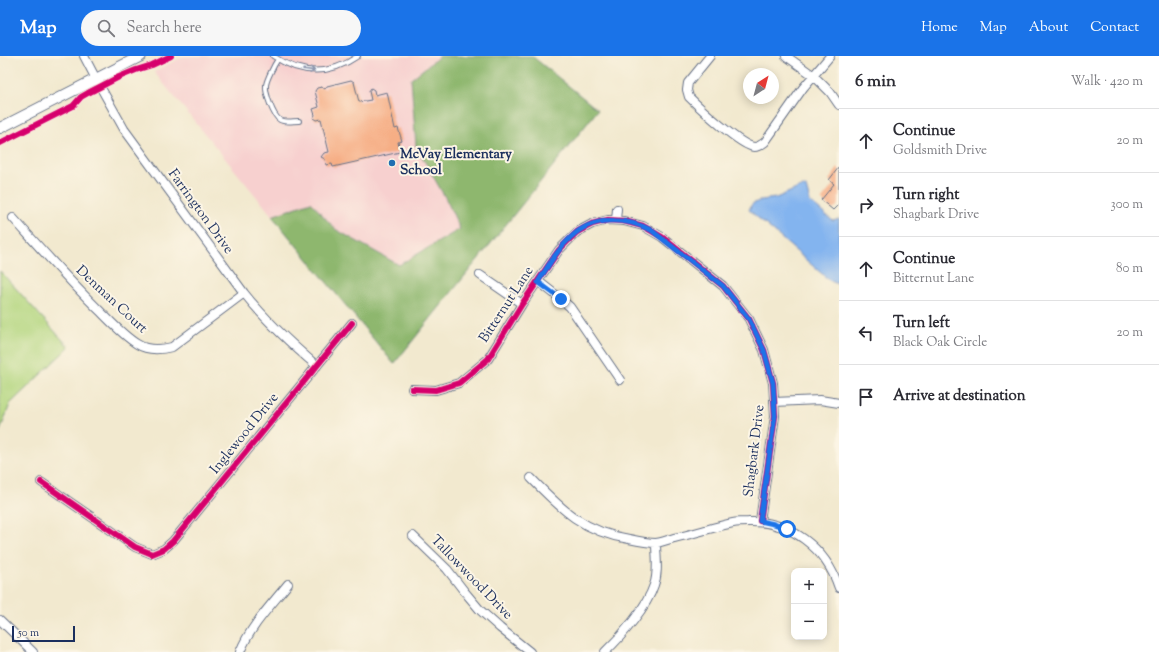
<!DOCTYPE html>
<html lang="en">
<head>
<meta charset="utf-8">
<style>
  :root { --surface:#fff; --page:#f7f7f7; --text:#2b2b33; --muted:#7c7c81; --line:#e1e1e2; --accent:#1a73e8 }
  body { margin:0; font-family:"Sorts Mill Goudy",serif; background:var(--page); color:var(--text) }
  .controls { position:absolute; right:12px; bottom:12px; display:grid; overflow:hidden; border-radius:8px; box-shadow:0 2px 10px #0003 }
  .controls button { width:36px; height:36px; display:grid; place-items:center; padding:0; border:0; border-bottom:1px solid var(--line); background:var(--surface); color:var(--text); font:20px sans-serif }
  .compass { position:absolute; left:743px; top:12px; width:36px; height:36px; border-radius:50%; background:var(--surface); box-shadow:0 2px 10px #0003; rotate:36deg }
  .scale { position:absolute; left:12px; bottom:10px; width:63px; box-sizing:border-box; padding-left:4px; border:2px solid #1b2f5e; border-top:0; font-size:11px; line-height:14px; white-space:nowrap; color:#1b2f5e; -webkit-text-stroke:3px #fcf5e5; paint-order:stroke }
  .stop { position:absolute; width:12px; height:12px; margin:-9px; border:3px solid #1a73e8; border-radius:50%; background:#fff }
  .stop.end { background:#1a73e8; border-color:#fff; box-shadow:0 1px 4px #0008 }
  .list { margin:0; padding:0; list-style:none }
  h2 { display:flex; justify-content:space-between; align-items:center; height:52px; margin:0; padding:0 16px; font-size:17px }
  h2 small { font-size:13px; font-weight:400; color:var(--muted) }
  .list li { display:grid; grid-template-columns:26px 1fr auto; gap:12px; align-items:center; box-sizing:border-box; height:64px; padding:0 16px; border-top:1px solid var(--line) }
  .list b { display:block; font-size:15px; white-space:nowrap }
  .list p { margin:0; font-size:13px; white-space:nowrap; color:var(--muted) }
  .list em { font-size:13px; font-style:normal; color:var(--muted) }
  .icon { flex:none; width:22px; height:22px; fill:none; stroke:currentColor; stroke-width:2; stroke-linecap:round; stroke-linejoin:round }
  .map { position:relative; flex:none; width:839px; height:596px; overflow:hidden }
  header { display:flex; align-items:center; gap:24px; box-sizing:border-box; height:56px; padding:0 20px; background:var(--accent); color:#fff }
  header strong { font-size:19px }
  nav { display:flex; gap:22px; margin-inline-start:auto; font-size:14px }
  .search { width:280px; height:36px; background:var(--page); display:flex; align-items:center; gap:10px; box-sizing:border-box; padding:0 14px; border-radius:22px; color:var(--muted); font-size:15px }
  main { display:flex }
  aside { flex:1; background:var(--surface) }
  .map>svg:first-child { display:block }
</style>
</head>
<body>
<header>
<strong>Map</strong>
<div class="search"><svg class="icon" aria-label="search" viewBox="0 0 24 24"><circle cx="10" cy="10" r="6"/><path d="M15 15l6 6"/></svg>Search here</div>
<nav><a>Home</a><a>Map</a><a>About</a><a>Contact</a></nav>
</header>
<main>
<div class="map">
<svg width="839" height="596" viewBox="0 0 839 596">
  <rect width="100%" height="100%" fill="#fcf5e5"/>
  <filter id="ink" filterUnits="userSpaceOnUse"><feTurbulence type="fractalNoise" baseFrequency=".025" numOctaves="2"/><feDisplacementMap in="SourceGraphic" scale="8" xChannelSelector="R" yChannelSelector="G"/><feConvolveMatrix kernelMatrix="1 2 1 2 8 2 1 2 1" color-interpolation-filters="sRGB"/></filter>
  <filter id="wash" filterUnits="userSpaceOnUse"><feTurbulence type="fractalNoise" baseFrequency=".012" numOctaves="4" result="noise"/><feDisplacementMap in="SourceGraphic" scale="16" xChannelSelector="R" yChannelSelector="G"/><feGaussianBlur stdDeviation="0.9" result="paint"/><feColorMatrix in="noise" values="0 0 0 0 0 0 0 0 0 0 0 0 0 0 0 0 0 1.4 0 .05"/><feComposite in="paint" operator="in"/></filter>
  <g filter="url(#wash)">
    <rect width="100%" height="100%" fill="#f2e9cf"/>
    <!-- built -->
    <path fill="#f7d0cf" d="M184 0H532L598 54 394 308 154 16Z"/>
    <!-- green -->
    <path fill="#b3d67f" stroke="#67826e" d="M0 215 69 291 10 348 0 375Z"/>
    <!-- forest -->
    <path fill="#8eb76e" stroke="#547366" d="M440 0H532L598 54 394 308 272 160 311 146 335 173 399 209 460 173 446 143 416 90 411 23Z"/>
    <!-- water -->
    <path fill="#83b4ef" stroke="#4f72a6" d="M803 130 806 131 810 146 833 165 839 163V229L829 224 749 154 752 148 761 144 776 142Z"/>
    <g id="blocks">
      <!-- building -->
      <path fill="#f6ae85" d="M351 24 354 26 359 46 371 44 369 35 371 32 374 34 375 39 387 36 395 73 398 72 402 85 398 86 400 96 333 111 332 108 326 109 325 103 321 101 324 97 329 96 321 63 316 64 313 62 315 59 313 53 319 51 315 35 317 32 322 31 325 33 327 30Z
        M839 111V148L833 154 821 144 834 128 829 124Z"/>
    </g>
  </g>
  <g filter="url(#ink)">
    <use href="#blocks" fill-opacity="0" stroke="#667086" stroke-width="1"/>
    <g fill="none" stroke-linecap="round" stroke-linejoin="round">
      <!-- service casing -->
      <g stroke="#667086" stroke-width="6">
        <path id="service" d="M273 0C301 19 329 20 358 0
          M278 3C274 9 267 23 266 29 265 37 273 60 280 64 285 67 293 65 299 65"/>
      </g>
      <!-- minor casing -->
      <g stroke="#667086" stroke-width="10">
        <path id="minor" d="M84 0 96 23 124 73 244 237C266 265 290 287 317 310
          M710 0 688 27 687 34 689 41C699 51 741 90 754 91 758 91 761 89 765 86L803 32 830 0
          M786 0 814 20 830 36 839 49
          M13 162C42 194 70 226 101 256 112 267 124 280 137 288 148 295 160 294 172 291L244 237
          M616 164 617 153
          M480 219 522 248
          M538 225 561 243 570 251 620 324
          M412 333 436 334 459 327 488 303 522 248 559 194 577 176 592 168 608 164 624 165 643 170 662 181 723 230 749 263 764 294 773 327 775 360 760 465
          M774 346 820 344 839 347
          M531 422C562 454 584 476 629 483 638 485 648 487 656 487 662 486 668 484 674 482 694 478 713 471 733 467 738 466 743 466 748 466 790 464 826 492 839 532
          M41 426 135 491 152 498 164 493 173 485 352 267
          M413 480 447 513 464 535 480 554 500 572 530 596
          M0 564 33 596
          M240 596C250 571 271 549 288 528
          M605 596C622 580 647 551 654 529 659 516 656 500 656 487"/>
      </g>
      <!-- tertiary casing -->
      <g stroke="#667086" stroke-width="12">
        <path id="tertiary" d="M0 72 141 0"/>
      </g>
      <!-- service -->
      <use href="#service" stroke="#fff" stroke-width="4"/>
      <!-- minor -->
      <use href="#minor" stroke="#fff" stroke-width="8"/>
      <!-- tertiary -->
      <use href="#tertiary" stroke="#fff" stroke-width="10"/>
      <!-- cycleway casing -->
      <g stroke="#fcf5e5" stroke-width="8">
        <path id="cycleway" d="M0 87 73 50 81 41 88 37 119 21 136 14 152 9 171 0
          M412 333 436 334 459 327 488 303 522 248 559 194 577 176 592 168 608 164 624 165 643 170 662 181 723 230 749 263 764 294 773 327 775 360 760 465
          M41 426 135 491 152 498 164 493 173 485 352 267"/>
      </g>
      <!-- cycleway -->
      <use href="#cycleway" stroke="#d6006c" stroke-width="6"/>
    </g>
    <!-- one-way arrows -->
    <defs><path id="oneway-shaft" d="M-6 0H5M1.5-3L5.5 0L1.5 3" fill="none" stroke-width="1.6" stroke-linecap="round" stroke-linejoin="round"/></defs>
    <use stroke="#8d97ae" href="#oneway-shaft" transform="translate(309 14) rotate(7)"/>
  </g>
  <g fill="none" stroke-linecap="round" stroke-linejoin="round" filter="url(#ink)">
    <!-- route -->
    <path stroke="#1a73e8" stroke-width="5" d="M561 243 538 226C548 210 557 194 571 181 593 160 625 161 651 174L723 230 749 263 764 294 773 327 775 360 760 465 774 468 787 473"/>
  </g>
  <!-- markers -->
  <circle fill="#1f6fb2" stroke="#fcf5e5" stroke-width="1.5" cx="392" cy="107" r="4"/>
  <g text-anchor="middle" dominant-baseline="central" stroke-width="4" stroke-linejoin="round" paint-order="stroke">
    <!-- poi labels -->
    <g font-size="14" font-weight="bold" fill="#1b2f5e" stroke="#fcf5e5" text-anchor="start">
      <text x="400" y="99">McVay Elementary<tspan x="400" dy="16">School</tspan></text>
    </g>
    <!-- street labels -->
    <g font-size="14" fill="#1b2f5e" stroke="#fcf5e5">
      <text transform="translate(200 156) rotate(54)">Farrington Drive</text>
      <text transform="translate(111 244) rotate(43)">Denman Court</text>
      <text transform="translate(507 249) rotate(-57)">Bitternut Lane</text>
      <text transform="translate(245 378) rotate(-51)">Inglewood Drive</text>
      <text transform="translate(755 395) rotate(-83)">Shagbark Drive</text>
      <text transform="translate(471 522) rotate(46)">Tallowwood Drive</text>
    </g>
  </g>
</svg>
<div class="controls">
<button>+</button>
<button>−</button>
</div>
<svg class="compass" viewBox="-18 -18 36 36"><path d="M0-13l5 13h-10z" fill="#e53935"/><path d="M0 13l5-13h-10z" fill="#7c7c81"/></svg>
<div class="scale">50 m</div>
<div class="stop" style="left:787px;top:473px"></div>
<div class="stop end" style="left:561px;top:243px"></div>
</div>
<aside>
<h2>6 min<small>Walk · 420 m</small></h2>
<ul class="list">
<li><svg class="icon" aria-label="ahead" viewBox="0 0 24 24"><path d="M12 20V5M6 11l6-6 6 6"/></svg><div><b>Continue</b><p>Goldsmith Drive</p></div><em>20 m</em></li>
<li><svg class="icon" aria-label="right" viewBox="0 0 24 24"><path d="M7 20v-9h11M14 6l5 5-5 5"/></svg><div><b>Turn right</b><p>Shagbark Drive</p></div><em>300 m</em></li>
<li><svg class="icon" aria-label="ahead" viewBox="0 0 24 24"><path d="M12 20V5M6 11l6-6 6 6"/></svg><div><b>Continue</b><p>Bitternut Lane</p></div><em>80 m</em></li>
<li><svg class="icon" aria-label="left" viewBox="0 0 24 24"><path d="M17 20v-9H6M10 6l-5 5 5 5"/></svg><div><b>Turn left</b><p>Black Oak Circle</p></div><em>20 m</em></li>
<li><svg class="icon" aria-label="arrive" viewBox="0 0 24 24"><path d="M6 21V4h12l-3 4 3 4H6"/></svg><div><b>Arrive at destination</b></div></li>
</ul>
</aside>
</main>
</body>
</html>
